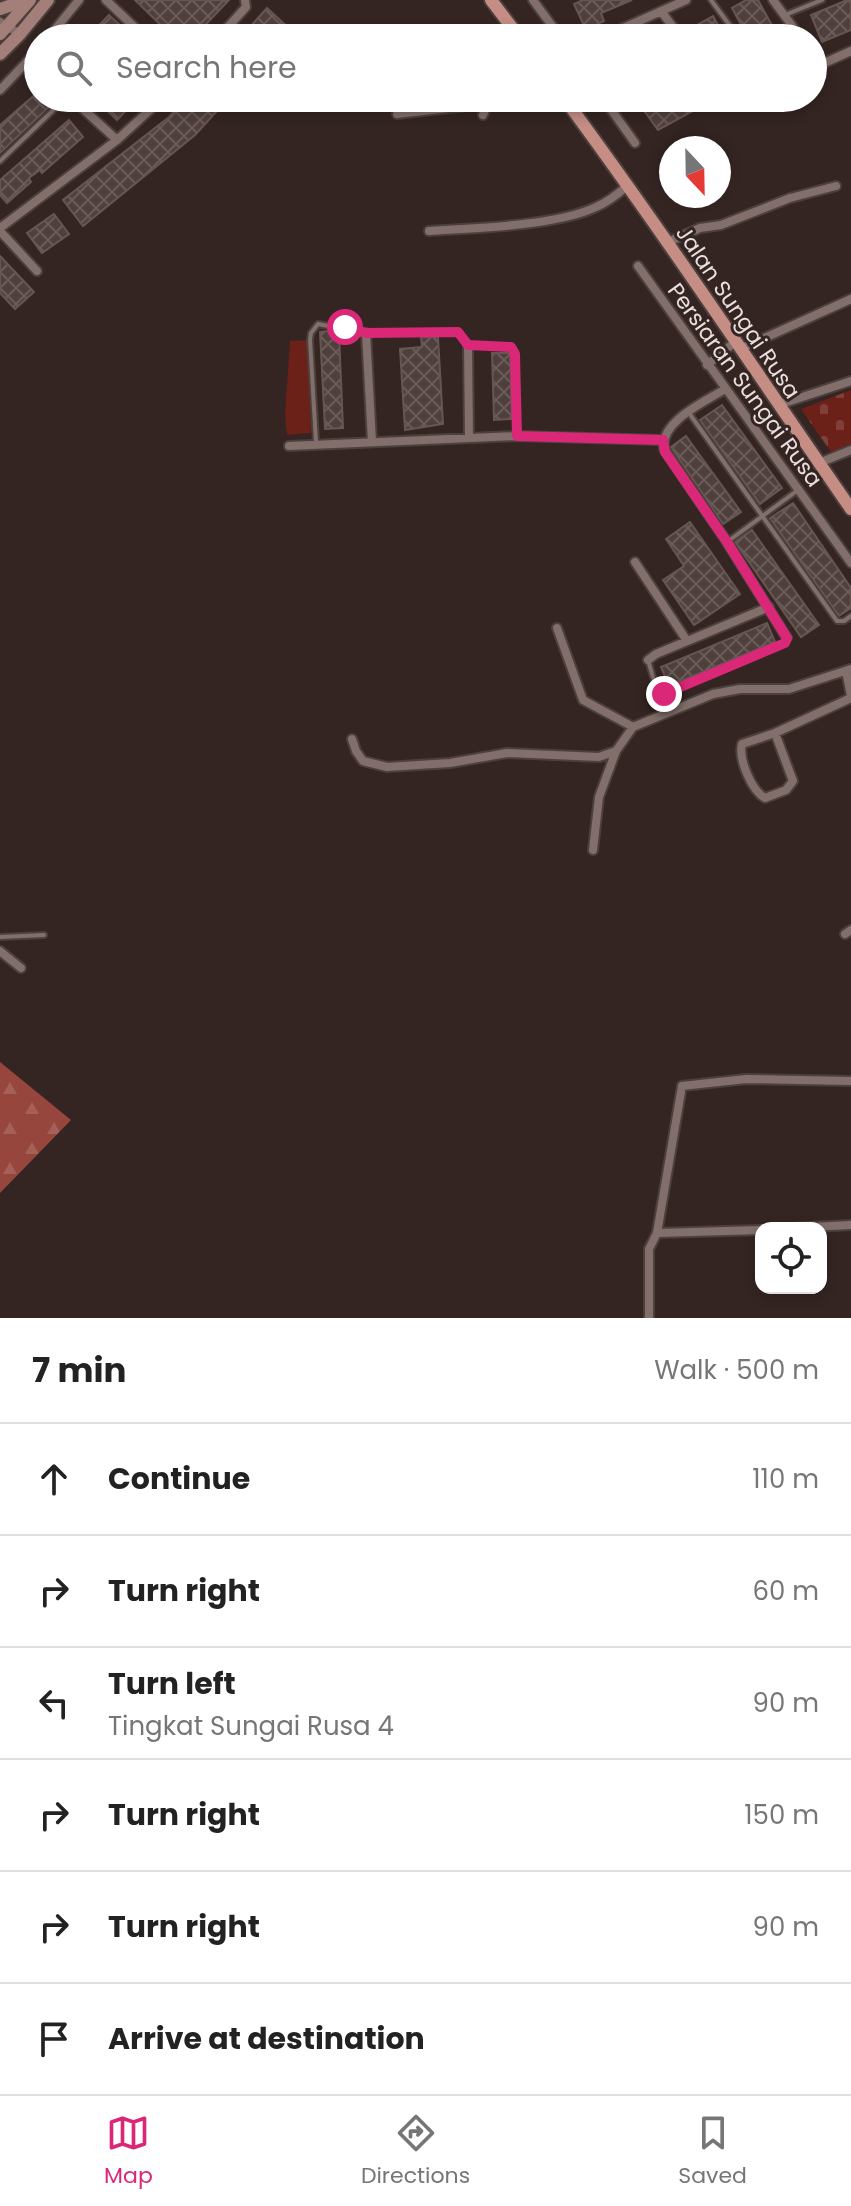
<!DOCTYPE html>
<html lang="en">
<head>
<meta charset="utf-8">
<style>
  :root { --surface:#fff; --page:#f6f6f6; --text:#222; --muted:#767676; --line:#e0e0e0; --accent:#db2777 }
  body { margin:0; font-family:Poppins,sans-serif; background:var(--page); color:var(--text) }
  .controls { position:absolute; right:24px; bottom:24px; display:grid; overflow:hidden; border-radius:16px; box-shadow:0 4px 12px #0003 }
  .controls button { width:72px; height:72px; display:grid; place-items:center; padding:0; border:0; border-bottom:2px solid var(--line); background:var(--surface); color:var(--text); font:40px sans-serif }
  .compass { position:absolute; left:659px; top:136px; width:72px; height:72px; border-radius:50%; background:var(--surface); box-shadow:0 4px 12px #0003; rotate:158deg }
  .stop { position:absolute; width:24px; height:24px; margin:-18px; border:6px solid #db2777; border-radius:50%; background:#fff }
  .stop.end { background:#db2777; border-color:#fff; box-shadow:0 2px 8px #0008 }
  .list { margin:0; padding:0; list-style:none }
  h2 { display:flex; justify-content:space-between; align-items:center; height:104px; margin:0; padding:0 32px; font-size:34px }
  h2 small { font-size:26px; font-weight:400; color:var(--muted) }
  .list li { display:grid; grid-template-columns:52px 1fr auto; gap:24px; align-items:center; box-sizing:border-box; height:112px; padding:0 32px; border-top:2px solid var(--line) }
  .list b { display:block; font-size:30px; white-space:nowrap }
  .list p { margin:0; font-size:26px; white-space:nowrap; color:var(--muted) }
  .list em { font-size:26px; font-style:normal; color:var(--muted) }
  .icon { flex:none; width:44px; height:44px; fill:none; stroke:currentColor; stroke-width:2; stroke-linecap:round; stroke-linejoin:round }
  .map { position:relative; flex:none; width:851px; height:1318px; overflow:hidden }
  .search { position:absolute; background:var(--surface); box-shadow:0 4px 12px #0003; left:24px; right:24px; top:24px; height:88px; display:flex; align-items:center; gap:20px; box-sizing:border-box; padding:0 28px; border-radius:44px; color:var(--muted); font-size:30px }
  .sheet { height:776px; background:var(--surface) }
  nav { display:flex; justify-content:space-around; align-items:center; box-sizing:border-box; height:112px; border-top:2px solid var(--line); background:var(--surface); font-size:22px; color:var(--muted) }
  nav a { display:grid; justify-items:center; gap:4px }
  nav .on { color:var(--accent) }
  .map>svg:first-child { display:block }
</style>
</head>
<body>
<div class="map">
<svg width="851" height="1318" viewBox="0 0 851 1318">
  <defs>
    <pattern id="forest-firs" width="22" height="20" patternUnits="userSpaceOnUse" patternTransform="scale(2)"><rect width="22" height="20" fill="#96463c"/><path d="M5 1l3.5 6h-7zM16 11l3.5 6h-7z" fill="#a56058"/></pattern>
    <pattern id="cemetery-stones" width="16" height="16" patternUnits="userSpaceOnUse" patternTransform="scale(2)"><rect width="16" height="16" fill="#6b2018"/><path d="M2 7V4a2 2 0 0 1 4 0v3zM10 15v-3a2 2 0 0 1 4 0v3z" fill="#804039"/></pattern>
    <pattern id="building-cross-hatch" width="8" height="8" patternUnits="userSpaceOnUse" patternTransform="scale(2)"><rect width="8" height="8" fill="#50403d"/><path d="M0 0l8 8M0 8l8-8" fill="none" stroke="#695b59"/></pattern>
  </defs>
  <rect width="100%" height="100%" fill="#342522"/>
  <!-- forest -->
  <path fill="url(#forest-firs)" d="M0 1062 71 1120 0 1193Z"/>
  <!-- cemetery -->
  <path fill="url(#cemetery-stones)" d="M851 390V445L831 452 801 409Z"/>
  <!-- park -->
  <path fill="#6b2018" d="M307 340 311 433 287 435 285 415 290 341Z"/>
  <!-- building -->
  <path fill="url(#building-cross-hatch)" stroke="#675552" stroke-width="2" d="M135 0H229L193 38H174Z
    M583 0H632L601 13 604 21 586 30 574 4Z
    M746 0H758L779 38H748L732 8Z
    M847 0H851V30L822 42 811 15Z
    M267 8 291 30 284 38H240Z
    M109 15 134 38H87Z
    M713 16 725 38H695L690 29Z
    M38 92V98H45L51 105 0 153V125Z
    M94 98H138L117 120Z
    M186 98H229L195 135 83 226 63 200 169 117Z
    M635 98H702L706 104 658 130Z
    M69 120 83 137 42 173 40 170 29 178 31 182 7 203 0 195V180Z
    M54 214 69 234 42 253 27 233Z
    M0 256 34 292 15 309 0 293Z
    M330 331 339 333 343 428 325 429 320 332Z
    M421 337H438L443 424 405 430 400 349 422 347Z
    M492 353H508L510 355 512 419 494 420Z
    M722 405 782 488 760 504 700 420Z
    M686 436 741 512 723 524 671 447Z
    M793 503 851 588V608L839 616 770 518Z
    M690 522 740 594 694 625 663 580 684 566 666 539Z
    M752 530 819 625 801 637 735 542Z
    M767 623 775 642 669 686 661 667Z"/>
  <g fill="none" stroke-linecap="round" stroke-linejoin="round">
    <!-- lane casing -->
    <g stroke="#4c403d" stroke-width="8">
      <path id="lane" d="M711 0 739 38
        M785 15 822 0
        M813 69 822 64
        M732 105 753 98
        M0 161 66 98
        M689 413 837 621H844L851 616
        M316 442 310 340 311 333 318 324 366 333 458 332 468 345 511 347 515 354 517 434
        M727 542 798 490
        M648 660 657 691 664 694 785 643 787 638
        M0 937 44 935"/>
    </g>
    <!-- street casing -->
    <g stroke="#4c403d" stroke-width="12">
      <path id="street" d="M106 0 146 38
        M533 0 561 38
        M773 0 801 38
        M661 11 681 38
        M0 22 20 34
        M48 38 79 0
        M218 38 246 7 245 0
        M601 38 686 0
        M813 53 822 64 851 51
        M0 90 38 50
        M71 98 117 140
        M603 98 635 143
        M725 98 732 106
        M397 114 466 106 480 98
        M483 115 487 105 485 98
        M0 228 117 140 163 98
        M0 231 37 271
        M429 231C475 228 556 226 596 207 608 202 618 194 627 186
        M668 242 700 228 721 225 790 198 836 186
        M638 266 851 563
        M366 333 372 442
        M468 345 469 438
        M740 349 851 299
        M707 365 735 342
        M725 389C705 402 660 421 664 449L727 542 787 638
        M778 405 851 381
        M289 446 517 436 663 440
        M819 463 851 450
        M635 562 687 641
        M557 628 583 700 633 727
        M648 660 656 654 769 607
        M846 671 851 696
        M775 733 793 781 786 790 765 798C752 791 738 759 742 744L775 733 851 698
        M352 739 356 751 363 761 387 767 450 763 507 753 599 757 616 751 633 727 713 694 740 689H789L851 669
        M593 850 599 797 616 751
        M845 934 851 930
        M0 951 21 968
        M792 1228 851 1225
        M657 1233 761 1230
        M649 1318V1249L657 1233 682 1086 746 1079 851 1081"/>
    </g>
    <!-- secondary casing -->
    <g stroke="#4c403d" stroke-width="16">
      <path id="secondary" d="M0 9 26 0
        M0 34 30 0
        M0 54 20 34 48 0"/>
    </g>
    <!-- primary casing -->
    <g stroke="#4c403d" stroke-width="16">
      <path id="primary" d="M491 0 520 38
        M564 98C663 232 756 372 851 509"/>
    </g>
    <!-- lane -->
    <use href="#lane" stroke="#826f6c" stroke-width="4"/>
    <!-- street -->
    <use href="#street" stroke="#826f6c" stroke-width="8"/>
    <!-- secondary -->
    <use href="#secondary" stroke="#a47e78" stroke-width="12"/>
    <!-- primary -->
    <use href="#primary" stroke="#c58d84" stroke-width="12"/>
  </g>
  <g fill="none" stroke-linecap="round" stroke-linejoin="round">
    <!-- route -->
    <path stroke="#db2777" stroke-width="10" d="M345 327 366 333 458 332 468 345 511 347 515 354 517 436 663 440 665 452 727 542 787 638 785 643 664 694"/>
  </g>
  <g text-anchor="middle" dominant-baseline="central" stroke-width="6" stroke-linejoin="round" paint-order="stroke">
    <!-- street labels -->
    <g font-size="22" fill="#e9dfdd" stroke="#342522">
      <text transform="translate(738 312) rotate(56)">Jalan Sungai Rusa</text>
      <text transform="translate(745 385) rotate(54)">Persiaran Sungai Rusa</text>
    </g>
  </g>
</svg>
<div class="controls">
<button><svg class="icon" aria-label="locate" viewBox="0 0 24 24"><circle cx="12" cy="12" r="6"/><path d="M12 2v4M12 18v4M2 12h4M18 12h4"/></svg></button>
</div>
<svg class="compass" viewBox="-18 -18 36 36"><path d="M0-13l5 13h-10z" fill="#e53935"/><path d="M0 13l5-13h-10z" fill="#767676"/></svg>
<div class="stop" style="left:345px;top:327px"></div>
<div class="stop end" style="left:664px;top:694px"></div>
<div class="search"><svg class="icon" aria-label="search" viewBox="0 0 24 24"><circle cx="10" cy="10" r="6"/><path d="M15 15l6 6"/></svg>Search here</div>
</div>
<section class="sheet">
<h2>7 min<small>Walk · 500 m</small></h2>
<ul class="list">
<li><svg class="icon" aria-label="ahead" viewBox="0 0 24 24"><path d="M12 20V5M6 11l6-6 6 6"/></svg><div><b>Continue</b></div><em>110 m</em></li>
<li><svg class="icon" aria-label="right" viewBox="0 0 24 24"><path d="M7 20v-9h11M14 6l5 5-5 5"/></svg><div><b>Turn right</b></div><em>60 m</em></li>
<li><svg class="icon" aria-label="left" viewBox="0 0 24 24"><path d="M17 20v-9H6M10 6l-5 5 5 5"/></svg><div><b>Turn left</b><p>Tingkat Sungai Rusa 4</p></div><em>90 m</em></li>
<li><svg class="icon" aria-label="right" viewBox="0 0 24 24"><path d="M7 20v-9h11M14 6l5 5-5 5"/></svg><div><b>Turn right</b></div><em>150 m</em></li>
<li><svg class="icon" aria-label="right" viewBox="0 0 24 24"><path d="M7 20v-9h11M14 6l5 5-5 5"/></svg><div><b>Turn right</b></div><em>90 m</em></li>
<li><svg class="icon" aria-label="arrive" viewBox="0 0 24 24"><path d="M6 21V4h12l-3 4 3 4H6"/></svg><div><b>Arrive at destination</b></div></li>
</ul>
</section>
<nav>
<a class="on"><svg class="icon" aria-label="map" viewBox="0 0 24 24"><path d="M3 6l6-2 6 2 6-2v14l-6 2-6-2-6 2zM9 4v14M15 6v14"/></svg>Map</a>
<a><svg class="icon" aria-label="directions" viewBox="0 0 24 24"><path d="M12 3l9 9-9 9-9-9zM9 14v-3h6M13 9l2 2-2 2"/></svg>Directions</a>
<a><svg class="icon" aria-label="saved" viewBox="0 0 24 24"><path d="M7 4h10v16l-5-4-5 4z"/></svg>Saved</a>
</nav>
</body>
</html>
